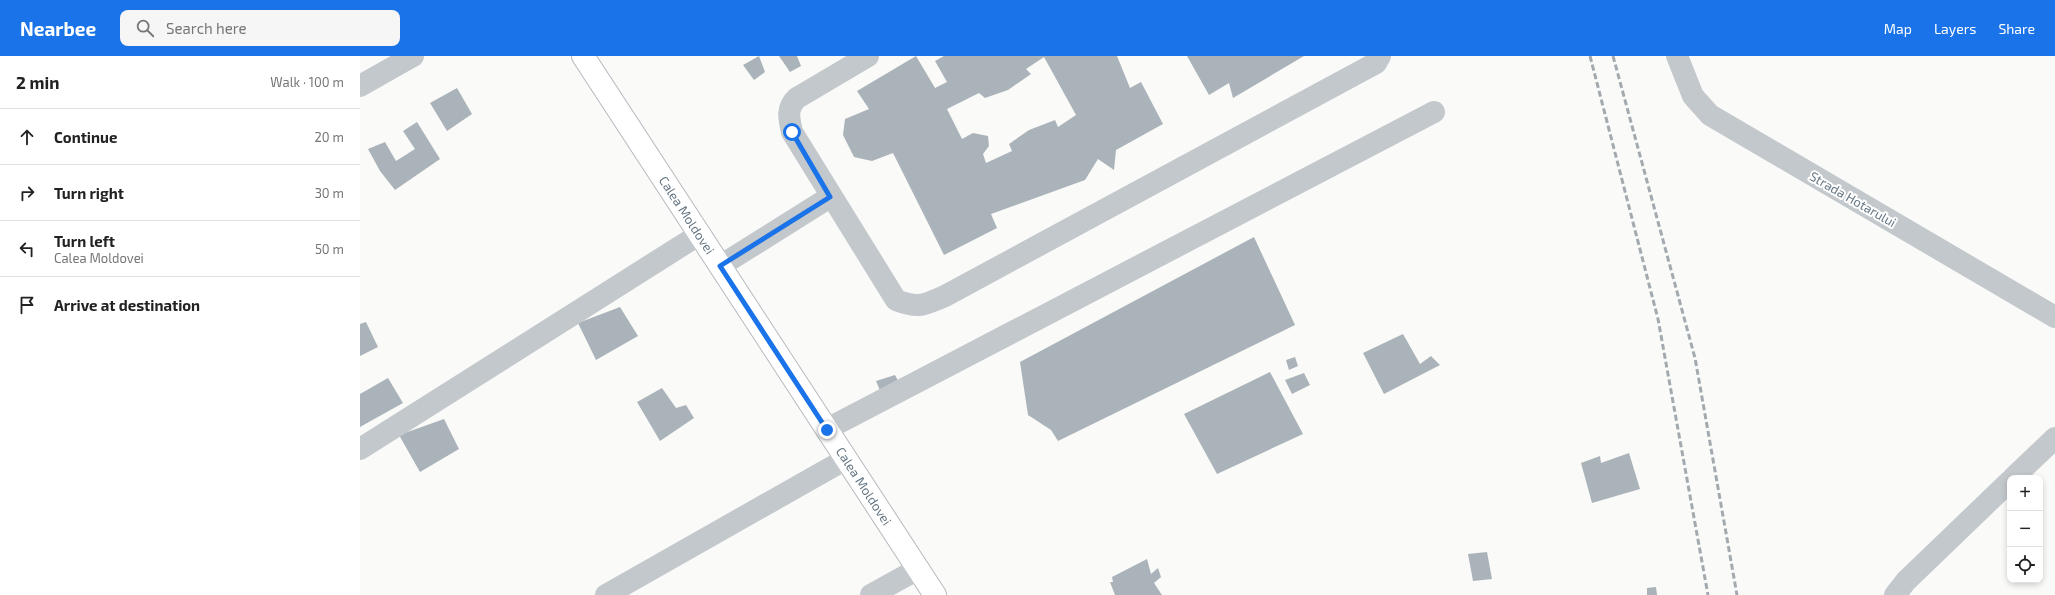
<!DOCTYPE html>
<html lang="en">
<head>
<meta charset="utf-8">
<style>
  :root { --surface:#fff; --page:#f6f6f6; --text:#222; --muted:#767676; --line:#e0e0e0; --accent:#1a73e8 }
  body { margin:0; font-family:"Exo 2",sans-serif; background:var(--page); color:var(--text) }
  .controls { position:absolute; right:12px; bottom:12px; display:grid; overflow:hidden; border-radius:8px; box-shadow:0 2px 6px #0003 }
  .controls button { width:36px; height:36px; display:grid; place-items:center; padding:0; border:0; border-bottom:1px solid var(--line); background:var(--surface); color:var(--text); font:20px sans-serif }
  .stop { position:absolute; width:12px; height:12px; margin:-9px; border:3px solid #1a73e8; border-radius:50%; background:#fff }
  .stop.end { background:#1a73e8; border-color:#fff; box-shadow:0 1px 4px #0008 }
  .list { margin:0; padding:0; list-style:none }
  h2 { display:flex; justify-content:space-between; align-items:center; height:52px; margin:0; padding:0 16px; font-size:17px }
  h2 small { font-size:13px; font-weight:400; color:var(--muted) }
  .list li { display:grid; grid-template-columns:26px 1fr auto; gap:12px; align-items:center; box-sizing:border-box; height:56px; padding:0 16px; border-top:1px solid var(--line) }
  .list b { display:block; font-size:15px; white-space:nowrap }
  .list p { margin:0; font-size:13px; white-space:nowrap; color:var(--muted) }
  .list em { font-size:13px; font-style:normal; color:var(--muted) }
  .icon { flex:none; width:22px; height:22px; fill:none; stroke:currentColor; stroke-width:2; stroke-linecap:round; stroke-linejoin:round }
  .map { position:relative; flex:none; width:1695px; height:539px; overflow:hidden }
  header { display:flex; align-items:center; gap:24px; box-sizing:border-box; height:56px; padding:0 20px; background:var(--accent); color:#fff }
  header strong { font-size:19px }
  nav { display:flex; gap:22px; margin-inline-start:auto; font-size:14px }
  .search { width:280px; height:36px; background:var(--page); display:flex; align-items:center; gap:10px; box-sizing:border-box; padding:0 14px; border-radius:8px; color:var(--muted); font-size:15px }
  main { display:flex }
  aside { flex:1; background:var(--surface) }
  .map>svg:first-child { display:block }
</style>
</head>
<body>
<header>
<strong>Nearbee</strong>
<div class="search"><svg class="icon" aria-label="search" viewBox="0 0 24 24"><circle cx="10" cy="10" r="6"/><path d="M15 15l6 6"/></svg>Search here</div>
<nav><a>Map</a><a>Layers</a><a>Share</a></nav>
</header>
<main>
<aside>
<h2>2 min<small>Walk · 100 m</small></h2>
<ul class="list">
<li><svg class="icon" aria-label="ahead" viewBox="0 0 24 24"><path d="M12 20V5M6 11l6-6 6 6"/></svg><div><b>Continue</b></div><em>20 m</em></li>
<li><svg class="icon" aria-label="right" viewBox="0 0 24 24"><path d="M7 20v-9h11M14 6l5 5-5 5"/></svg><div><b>Turn right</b></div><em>30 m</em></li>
<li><svg class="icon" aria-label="left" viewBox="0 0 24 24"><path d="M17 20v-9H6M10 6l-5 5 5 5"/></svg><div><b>Turn left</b><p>Calea Moldovei</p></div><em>50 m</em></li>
<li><svg class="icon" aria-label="arrive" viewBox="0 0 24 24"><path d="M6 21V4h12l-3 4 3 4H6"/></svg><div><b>Arrive at destination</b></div></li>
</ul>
</aside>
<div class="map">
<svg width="1695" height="539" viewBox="0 0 1695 539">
  <rect width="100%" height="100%" fill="#fafaf8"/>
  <!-- building -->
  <path fill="#aab3b9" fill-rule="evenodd" d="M399 0 405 16 394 24 383 9Z
    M419 0H437L441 10 430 16Z
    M556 0 575 32 587 26 575 5 584 0H757L770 32 781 26 803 68 756 94 754 114 738 103 725 124 631 158 637 172 584 199 533 97 512 105 494 101 483 79 485 63 509 53 497 35ZM684 1 716 59 698 71 695 64 669 74 649 88 652 95 626 107 623 98 629 90 628 80 613 77 602 83 587 53 619 37 625 42 648 34 671 18 666 13Z
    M827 0H944L873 42 869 27 849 39Z
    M97 32 112 58 87 75 70 47Z
    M57 66 80 103 35 134 20 115 8 93 25 86 36 105 55 93 43 75Z
    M894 181 935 269 698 385 691 374 668 359 660 306Z
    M260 251 278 280 236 304 218 267Z
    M6 266 18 291 0 300V268Z
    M1043 278 1060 308 1071 300 1080 309 1024 338 1003 297Z
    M935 301 938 310 929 314 926 304Z
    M910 316 943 378 857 418 824 358Z
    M944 317 950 329 932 338 925 324Z
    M535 319 541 330 522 339 516 325Z
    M28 322 43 347 0 371V338Z
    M302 332 316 352 326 349 334 362 300 385 277 346Z
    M84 363 99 393 60 416 39 379Z
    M1269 397 1280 433 1232 447 1221 407 1240 400 1241 407Z
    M1127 496 1132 523 1113 525 1108 498Z
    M787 503 791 518 798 512 801 521 794 527 802 539H755L750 526H753L752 521Z
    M1296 531 1297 539H1287V532Z"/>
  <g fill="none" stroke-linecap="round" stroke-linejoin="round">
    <!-- major casing -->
    <g stroke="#b5babe" stroke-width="24">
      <path id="major" d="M223 0 575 539"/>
    </g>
    <!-- minor -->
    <path stroke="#c3c8cc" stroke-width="22" d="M508 0 437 42C426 52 429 63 432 76L536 244C559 253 563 249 585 240L1016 7 1020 0
      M1317 0 1333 40 1350 59 1695 261
      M0 30 53 0
      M360 210 470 141
      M467 373 1074 56
      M0 393 340 178
      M1653 422 1695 382
      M246 539 486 403
      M511 539 558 513
      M1535 539 1546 525 1650 425"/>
    <!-- major -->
    <use href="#major" stroke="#fff" stroke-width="22"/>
    <!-- rail -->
    <path stroke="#a2aab0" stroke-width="3" stroke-dasharray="6 3" stroke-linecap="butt" d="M1230 0 1298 263 1348 539
      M1253 0 1335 302 1377 539"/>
  </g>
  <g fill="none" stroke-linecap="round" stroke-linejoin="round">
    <!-- route -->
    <path stroke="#1a73e8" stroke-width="5" d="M432 76 470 141 360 210 467 374"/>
  </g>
  <g text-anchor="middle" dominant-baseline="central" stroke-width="4" stroke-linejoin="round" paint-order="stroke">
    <!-- street labels -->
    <g font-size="13" fill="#657683" stroke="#fff">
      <text transform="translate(1493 143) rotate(30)">Strada Hotarului</text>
      <text transform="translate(327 159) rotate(57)">Calea Moldovei</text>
      <text transform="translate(504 430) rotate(57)">Calea Moldovei</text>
    </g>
  </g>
</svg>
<div class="controls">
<button>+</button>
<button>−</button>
<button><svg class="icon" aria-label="locate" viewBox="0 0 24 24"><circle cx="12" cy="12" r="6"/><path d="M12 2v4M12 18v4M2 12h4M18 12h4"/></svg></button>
</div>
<div class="stop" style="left:432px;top:76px"></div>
<div class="stop end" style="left:467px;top:374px"></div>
</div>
</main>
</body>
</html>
